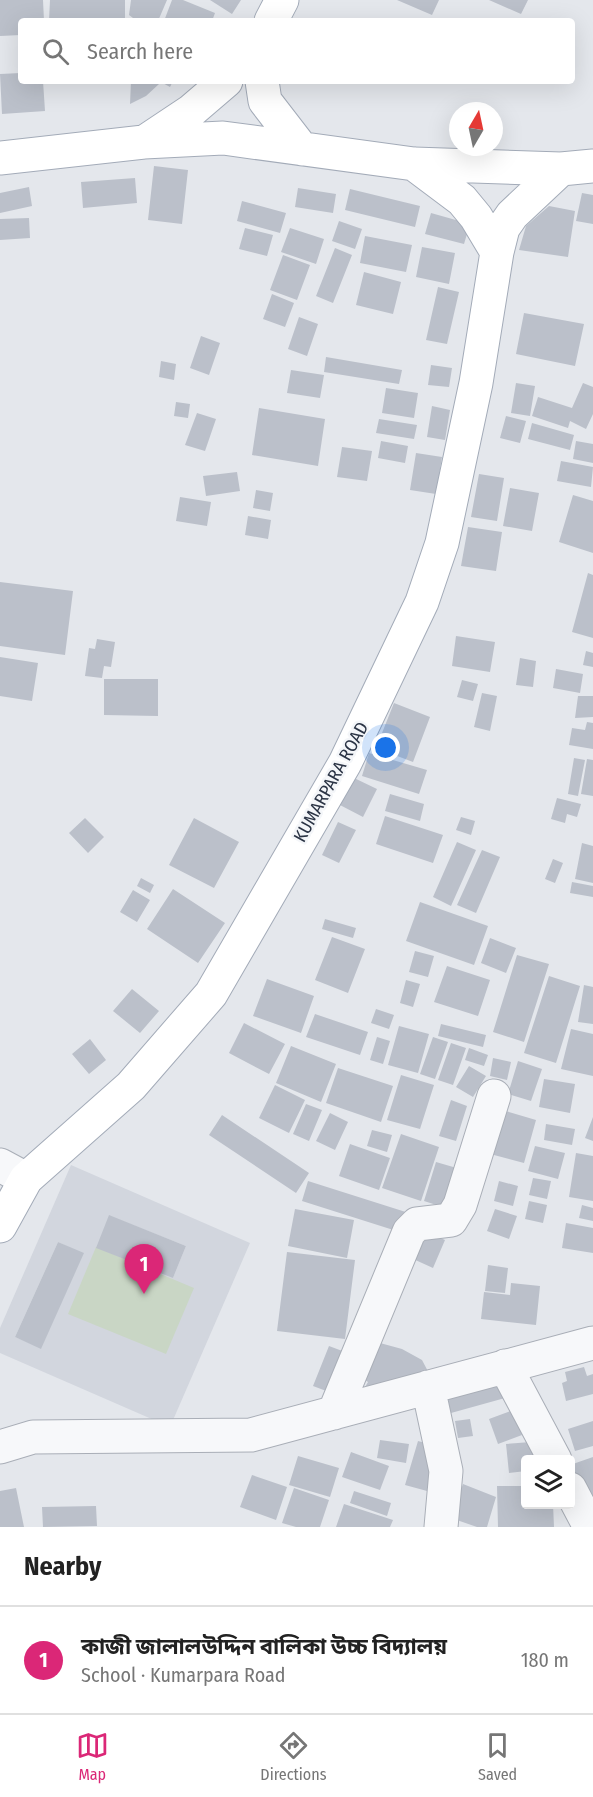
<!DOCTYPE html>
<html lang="en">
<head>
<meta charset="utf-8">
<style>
  :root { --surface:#fff; --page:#f2f2f2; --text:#222; --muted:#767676; --line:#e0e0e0; --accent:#db2777 }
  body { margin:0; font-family:"Fira Sans Condensed","Noto Sans Bengali",sans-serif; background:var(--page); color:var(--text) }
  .controls { position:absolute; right:18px; bottom:18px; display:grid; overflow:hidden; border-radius:6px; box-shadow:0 6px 24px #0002 }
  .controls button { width:54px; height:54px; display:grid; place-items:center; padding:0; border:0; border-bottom:2px solid var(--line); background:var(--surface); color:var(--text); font:30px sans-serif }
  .compass { position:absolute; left:449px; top:102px; width:54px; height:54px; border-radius:50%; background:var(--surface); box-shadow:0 6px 24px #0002; rotate:9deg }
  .you { position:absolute; left:386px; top:748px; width:21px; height:21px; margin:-15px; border:4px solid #fff; border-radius:50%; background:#1a73e8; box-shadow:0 0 0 9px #1a73e833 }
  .badge { display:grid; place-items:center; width:39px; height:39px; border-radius:50%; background:var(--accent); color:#fff; font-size:20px; font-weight:700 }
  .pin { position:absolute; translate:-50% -50px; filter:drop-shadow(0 2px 3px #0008) }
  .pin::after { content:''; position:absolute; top:32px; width:21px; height:18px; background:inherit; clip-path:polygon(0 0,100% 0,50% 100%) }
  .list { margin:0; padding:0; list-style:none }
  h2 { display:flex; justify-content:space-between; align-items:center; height:78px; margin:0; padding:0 24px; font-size:26px }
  h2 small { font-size:20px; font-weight:400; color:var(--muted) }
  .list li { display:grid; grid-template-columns:39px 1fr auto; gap:18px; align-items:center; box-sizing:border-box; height:108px; padding:0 24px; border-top:2px solid var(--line) }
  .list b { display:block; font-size:22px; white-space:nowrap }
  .list p { margin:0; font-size:20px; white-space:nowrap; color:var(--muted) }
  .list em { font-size:20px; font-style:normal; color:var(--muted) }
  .icon { flex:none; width:33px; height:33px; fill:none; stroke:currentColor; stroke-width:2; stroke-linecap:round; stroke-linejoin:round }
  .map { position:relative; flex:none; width:593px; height:1527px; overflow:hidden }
  .search { position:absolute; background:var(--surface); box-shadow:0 6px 24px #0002; left:18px; right:18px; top:18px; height:66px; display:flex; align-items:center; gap:15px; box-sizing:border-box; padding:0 21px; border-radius:6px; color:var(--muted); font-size:22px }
  .sheet { height:186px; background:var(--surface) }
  nav { display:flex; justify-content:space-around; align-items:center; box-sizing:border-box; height:84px; border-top:2px solid var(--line); background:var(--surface); font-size:16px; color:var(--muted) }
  nav a { display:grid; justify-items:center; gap:3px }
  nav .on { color:var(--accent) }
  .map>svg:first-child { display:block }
</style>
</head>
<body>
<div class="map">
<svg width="593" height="1527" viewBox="0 0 593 1527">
  <rect width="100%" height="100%" fill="#e4e7ec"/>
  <!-- built -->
  <path fill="#d2d6de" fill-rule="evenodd" d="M71 1165 250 1243 170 1427 0 1353V1328ZM110 1216 186 1246 173 1278ZM58 1242 83 1254 41 1348 15 1337Z"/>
  <!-- green -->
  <path fill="#c9d6c5" d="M96 1247 194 1288 166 1354 68 1314Z"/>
  <!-- building -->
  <path fill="#bbc0ca" d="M0 0H43L44 21H21V35L0 36Z
    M50 0H125V21H49Z
    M131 0H167L158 21H137L129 15Z
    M172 0H183L215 13 212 21H164Z
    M210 0H241L232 14Z
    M397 0H439L432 15Z
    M489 0H528L521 14Z
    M21 73V81H43L45 111 2 114 0 74Z
    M131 81H153L159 84 146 96 130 104Z
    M159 81H173L170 87Z
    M154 166 188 170 182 224 148 220Z
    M135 178 137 203 83 208 81 182Z
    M29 187 32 206 0 213V193Z
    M298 188 336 194 333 213 295 207Z
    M350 189 420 206 415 227 345 210Z
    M582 193 593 195V224L576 221Z
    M242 201 286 213 280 233 237 221Z
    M549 206 575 211 568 257 519 250 526 226Z
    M431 213 470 224 464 244 425 234Z
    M29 218 30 238 0 240V219Z
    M339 221 362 229 355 249 332 241Z
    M245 228 273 235 267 256 239 249Z
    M290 228 324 239 316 264 281 252Z
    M365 236 412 245 406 272 360 263Z
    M422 247 455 253 449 284 416 277Z
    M335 248 352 255 333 303 316 296Z
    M283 255 310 265 297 300 270 290Z
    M364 272 401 282 393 314 356 305Z
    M438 287 459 292 447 344 426 340Z
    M272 294 294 303 285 327 263 319Z
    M524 313 584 324 575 366 516 354Z
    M299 317 318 324 307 356 288 349Z
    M201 336 220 343 209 375 190 368Z
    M326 357 402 370 399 384 324 372Z
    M161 361 176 364 174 380 159 377Z
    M431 365 452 368 449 387 428 385Z
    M291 370 324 375 320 398 287 393Z
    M516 383 535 386 530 416 511 413Z
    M583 383 593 387V414L586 429 570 421 568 428 532 416 538 397 572 408Z
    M386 388 418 393 414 418 382 413Z
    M176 402 190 404 188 418 174 416Z
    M432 406 450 410 445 440 427 437Z
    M259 408 325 419 318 466 252 455Z
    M197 413 216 419 205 451 185 445Z
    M506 416 526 421 520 443 500 438Z
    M379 419 417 425 414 439 376 433Z
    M532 423 574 435 570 450 528 439Z
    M381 441 408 446 405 463 378 458Z
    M576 441 593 444V463L573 459Z
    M342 447 372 451 367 481 337 477Z
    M416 453 442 457 436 494 410 490Z
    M561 461 593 467 591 487 557 481Z
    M237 472 240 491 206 496 203 476Z
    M479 474 504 478 497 521 471 517Z
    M510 488 539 493 532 531 503 526Z
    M256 490 273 493 270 511 253 508Z
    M573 495 593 501V553L559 542Z
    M180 497 211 502 207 526 176 521Z
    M248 516 271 520 268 539 245 535Z
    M468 527 502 532 496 571 461 566Z
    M588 573 593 575V638L572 632Z
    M0 582 73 591 65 655 0 646Z
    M456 636 495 642 490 672 452 666Z
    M97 639 115 642 111 667 104 666 102 678 85 676 89 648 95 649Z
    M586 651 593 653V667L583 665Z
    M0 657 38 663 32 701 0 696Z
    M520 658 536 661 533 687 516 685Z
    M556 669 583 674 580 693 553 688Z
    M104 679H158V716L104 715Z
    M462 680 478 684 473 701 457 697Z
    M482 693 497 696 490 731 474 727Z
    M578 696H593V717L575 718Z
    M394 703 430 717 413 762 376 748Z
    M587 722 593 723V749L569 745 572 728 585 730Z
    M369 753 427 770 419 794 362 776Z
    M574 758 585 760 578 796 568 794Z
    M587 759 593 760V796L581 794Z
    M352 777 377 789 363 817 338 804Z
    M390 794 424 804 420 821 385 811Z
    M557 798 581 804 577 817 567 814 565 823 551 819Z
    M385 816 443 835 433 863 376 844Z
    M461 817 475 821 471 835 456 830Z
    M85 818 104 837 88 853 69 833Z
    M194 818 239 842 214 888 169 865Z
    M338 822 356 830 339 863 322 855Z
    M457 842 476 850 451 906 433 897Z
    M582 843 593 846V883L575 879Z
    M482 850 500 857 476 913 457 905Z
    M553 859 563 863 555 883 545 879Z
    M141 878 154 885 150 893 137 886Z
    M572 882 593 886V897L570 893Z
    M173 889 225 923 198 963 147 929Z
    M133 890 150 900 137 922 120 912Z
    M420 902 488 926 474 965 406 941Z
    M325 919 356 928 353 938 322 929Z
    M332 937 365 949 348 993 315 980Z
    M490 938 516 948 506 973 481 963Z
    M415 951 434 956 428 977 409 972Z
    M517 955 549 964 524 1042 493 1032Z
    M447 966 490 980 478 1016 434 1002Z
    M549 976 580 986 556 1063 524 1053Z
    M267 979 314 996 301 1033 253 1016Z
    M406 980 420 984 413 1007 400 1003Z
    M584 985 593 987V1024L578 1022Z
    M132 989 159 1011 140 1033 113 1011Z
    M376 1009 394 1015 389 1029 371 1023Z
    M315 1014 368 1032 360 1055 306 1037Z
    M244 1023 285 1044 269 1074 229 1053Z
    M441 1024 486 1035 483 1047 438 1036Z
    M399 1026 429 1034 418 1073 388 1065Z
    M571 1029 593 1034V1076L561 1069Z
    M377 1037 390 1041 383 1064 370 1060Z
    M433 1037 448 1042 435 1079 420 1074Z
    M90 1039 106 1060 89 1074 72 1054Z
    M451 1043 466 1048 453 1085 438 1080Z
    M291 1046 336 1064 321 1102 276 1083Z
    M469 1048 488 1055 484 1066 465 1060Z
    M493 1058 511 1062 507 1080 490 1076Z
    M518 1061 542 1069 531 1101 508 1094Z
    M469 1066 486 1076 473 1097 456 1087Z
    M338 1068 393 1086 381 1122 326 1103Z
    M401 1075 434 1085 420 1129 387 1120Z
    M544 1079 575 1084 570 1113 539 1107Z
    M275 1085 305 1100 289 1133 259 1118Z
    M451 1100 467 1106 456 1141 439 1136Z
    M306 1104 322 1110 309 1141 293 1134Z
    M492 1107 536 1120 524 1163 479 1151Z
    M330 1113 348 1122 335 1150 316 1141Z
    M222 1115 309 1173 296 1193 209 1135Z
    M593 1117V1141L585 1138Z
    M546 1124 575 1129 572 1145 544 1140Z
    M372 1130 392 1135 387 1152 367 1146Z
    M401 1134 439 1147 421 1201 382 1188Z
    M350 1144 390 1158 379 1190 339 1176Z
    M535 1146 565 1153 558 1179 528 1171Z
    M576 1153 593 1156V1201L569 1197Z
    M436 1162 467 1171 455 1211 424 1201Z
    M533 1178 551 1181 547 1199 529 1195Z
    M308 1181 412 1214 406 1234 302 1201Z
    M499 1181 518 1186 513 1206 494 1201Z
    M529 1201 547 1205 543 1223 525 1219Z
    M582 1205 593 1208V1221L579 1218Z
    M295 1209 354 1220 347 1258 288 1246Z
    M495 1209 517 1216 509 1239 487 1231Z
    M109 1215 186 1246 173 1278 96 1248Z
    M566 1223 593 1228V1253L562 1248Z
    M423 1230 445 1240 433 1268 411 1258Z
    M58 1242 84 1253 41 1349 15 1337Z
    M287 1252 355 1260 345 1339 277 1331Z
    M488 1265 508 1268 505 1293 485 1291Z
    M511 1283 540 1286 536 1325 481 1319 484 1292 510 1295Z
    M380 1343 402 1349 422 1360 432 1379 361 1394 368 1382 362 1378Z
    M329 1346 345 1352 329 1392 313 1386Z
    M584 1367 587 1376 593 1374V1394L566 1401 562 1383 567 1381 565 1372Z
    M500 1380 505 1398 451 1413 446 1394Z
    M513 1410 522 1435 498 1444 489 1419Z
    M470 1419 473 1436 458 1438 455 1421Z
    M593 1421V1446L575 1451 568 1429Z
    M380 1440 409 1444 406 1463 377 1458Z
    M418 1441 440 1447 427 1491 405 1485Z
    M544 1441 545 1460H526V1471L509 1473 506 1444Z
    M351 1452 389 1466 380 1490 342 1477Z
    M298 1456 339 1468 330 1497 289 1485Z
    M593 1457V1503L585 1506 570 1465Z
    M252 1475 287 1487 276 1520 240 1507Z
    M463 1484 496 1497 487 1527H477L451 1518Z
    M497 1486H526V1504H553L554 1527H498Z
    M16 1488 24 1527H0V1491Z
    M294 1488 329 1500 320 1527H296L282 1523Z
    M354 1491 391 1503 387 1516 350 1503Z
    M344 1504 393 1520 390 1527H336Z
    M96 1506 97 1526 43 1527 42 1507Z"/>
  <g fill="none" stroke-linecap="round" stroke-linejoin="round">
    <!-- minor casing -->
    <g stroke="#a9aeb7" stroke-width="35">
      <path id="minor" d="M0 1165 26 1179
        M505 1366 555 1460
        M428 1387 446 1471 441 1527
        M334 1413 409 1232 417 1224 451 1220 460 1205 494 1096
        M0 1447 33 1437 251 1435 593 1343
        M570 1489 590 1527"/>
    </g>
    <!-- major casing -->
    <g stroke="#a3abb8" stroke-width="35">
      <path id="major" d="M271 21 282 0
        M262 81 265 101 302 149
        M146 141 191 111 226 81
        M0 158 144 142 223 138 414 164 561 169 593 166
        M414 164 462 200 476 217 497 252
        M0 1226 26 1179 131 1086 211 994 345 763 422 602 442 543 476 383 497 252 503 228 512 215 561 169"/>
    </g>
    <!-- minor -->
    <use href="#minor" stroke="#f7f8fa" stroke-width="33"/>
    <!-- major -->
    <use href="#major" stroke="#fff" stroke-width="33"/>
  </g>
  <g text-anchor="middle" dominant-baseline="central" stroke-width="5" stroke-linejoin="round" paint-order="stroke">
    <!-- street labels -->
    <g font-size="18" fill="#2b3445" stroke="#f4f6f9">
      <text transform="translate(331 782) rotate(-61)">KUMARPARA ROAD</text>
    </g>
  </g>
</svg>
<div class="controls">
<button><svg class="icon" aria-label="layers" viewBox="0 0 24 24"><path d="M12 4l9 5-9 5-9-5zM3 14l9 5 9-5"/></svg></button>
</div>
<svg class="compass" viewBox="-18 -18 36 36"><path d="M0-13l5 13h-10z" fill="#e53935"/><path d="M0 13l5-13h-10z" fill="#767676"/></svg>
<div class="you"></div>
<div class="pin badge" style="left:144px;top:1294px">1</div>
<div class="search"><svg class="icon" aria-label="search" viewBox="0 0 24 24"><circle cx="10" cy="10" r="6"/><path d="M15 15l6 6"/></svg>Search here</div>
</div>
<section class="sheet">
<h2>Nearby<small></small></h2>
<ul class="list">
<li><span class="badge">1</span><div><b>কাজী জালালউদ্দিন বালিকা উচ্চ বিদ্যালয়</b><p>School · Kumarpara Road</p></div><em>180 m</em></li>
</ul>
</section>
<nav>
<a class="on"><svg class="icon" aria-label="map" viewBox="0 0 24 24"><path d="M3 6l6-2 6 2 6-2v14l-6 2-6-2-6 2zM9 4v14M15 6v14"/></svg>Map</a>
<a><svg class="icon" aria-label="directions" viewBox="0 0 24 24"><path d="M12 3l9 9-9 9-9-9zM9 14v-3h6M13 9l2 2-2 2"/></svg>Directions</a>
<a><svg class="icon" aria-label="saved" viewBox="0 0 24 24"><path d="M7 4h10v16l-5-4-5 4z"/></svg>Saved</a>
</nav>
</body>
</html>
